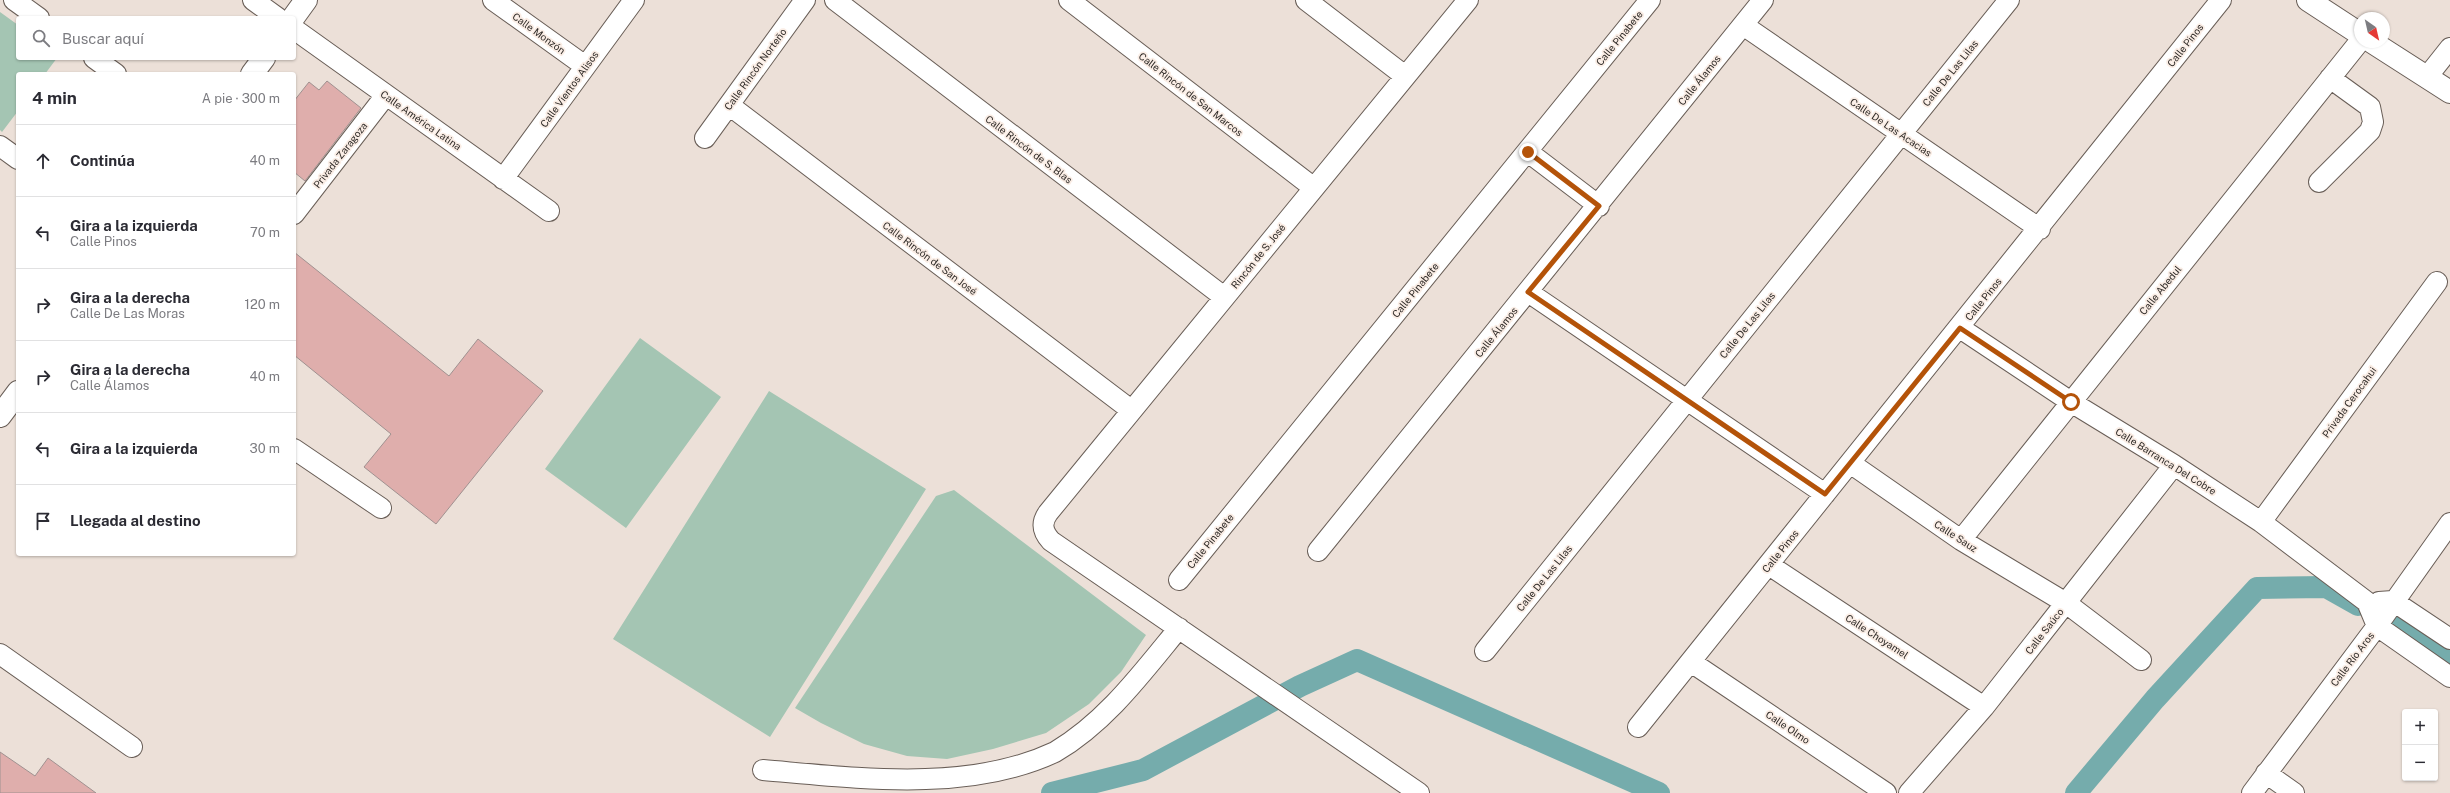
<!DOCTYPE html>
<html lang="es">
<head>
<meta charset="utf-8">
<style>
  :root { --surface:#fff; --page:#f7f7f7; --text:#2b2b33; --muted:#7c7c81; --line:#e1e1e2 }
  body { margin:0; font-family:"Public Sans",sans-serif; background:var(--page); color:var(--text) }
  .controls { position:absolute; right:12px; bottom:12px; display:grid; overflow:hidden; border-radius:4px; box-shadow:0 1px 3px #0004 }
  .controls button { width:36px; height:36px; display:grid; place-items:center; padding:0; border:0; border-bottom:1px solid var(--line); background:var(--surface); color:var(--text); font:20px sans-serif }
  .compass { position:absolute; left:2354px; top:12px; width:36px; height:36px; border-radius:50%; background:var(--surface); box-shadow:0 1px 3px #0004; rotate:146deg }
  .stop { position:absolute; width:12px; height:12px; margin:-9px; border:3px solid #b45309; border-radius:50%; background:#fff }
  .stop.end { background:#b45309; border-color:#fff; box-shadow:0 1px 4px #0008 }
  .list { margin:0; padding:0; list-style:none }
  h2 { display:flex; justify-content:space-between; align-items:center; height:52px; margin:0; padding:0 16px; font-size:17px }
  h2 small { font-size:13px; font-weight:400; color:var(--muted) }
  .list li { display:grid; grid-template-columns:26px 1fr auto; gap:12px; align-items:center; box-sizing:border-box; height:72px; padding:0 16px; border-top:1px solid var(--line) }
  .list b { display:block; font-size:15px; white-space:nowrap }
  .list p { margin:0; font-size:13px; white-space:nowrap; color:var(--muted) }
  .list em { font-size:13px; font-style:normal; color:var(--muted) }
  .icon { flex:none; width:22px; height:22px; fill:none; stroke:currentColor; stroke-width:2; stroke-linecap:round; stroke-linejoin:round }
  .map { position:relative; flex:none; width:2450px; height:793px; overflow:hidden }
  .search { position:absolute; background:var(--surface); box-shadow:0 1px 3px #0004; left:16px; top:16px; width:280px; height:44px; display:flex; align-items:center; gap:10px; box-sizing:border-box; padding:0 14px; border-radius:4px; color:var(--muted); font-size:15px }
  .panel { position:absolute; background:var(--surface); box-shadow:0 1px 3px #0004; left:16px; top:72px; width:280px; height:484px; border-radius:4px }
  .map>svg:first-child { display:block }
</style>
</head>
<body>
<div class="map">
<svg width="2450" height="793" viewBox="0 0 2450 793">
  <rect width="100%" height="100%" fill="#ece0d8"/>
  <!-- green -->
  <path fill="#a4c5b3" d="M0 12 18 25V58H57L45 74H18V111L2 132 0 130Z
    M640 338 721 397 626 528 545 469Z
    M769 391 926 489 770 737 613 639Z
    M954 490 1146 635 1121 672 1089 704 1046 733 993 749 947 759 907 756 864 744 821 723 795 708 936 496Z"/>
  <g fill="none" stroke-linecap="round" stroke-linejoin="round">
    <!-- canal -->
    <path stroke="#75acac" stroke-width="22" d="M2383 618 2424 639 2450 657
      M1052 793 1143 770 1300 686 1357 660 1659 793
      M2076 793 2155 699 2257 588 2326 587 2358 605"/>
  </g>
  <!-- building -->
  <path fill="#dfaeac" stroke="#a09190" d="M327 81 361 108 305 181 294 172V101L309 82 319 90Z
    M294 252 449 376 478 339 543 391 436 524 364 467 391 434 294 355Z
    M0 752 35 776 48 758 96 793H0Z"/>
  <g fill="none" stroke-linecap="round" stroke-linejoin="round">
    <!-- minor casing -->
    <g stroke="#695e57" stroke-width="22">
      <path id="minor" d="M14 0 39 18
        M253 0 278 18
        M493 0 585 66
        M835 0 1224 297
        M1069 0 1314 188
        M1306 0 1405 76
        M1743 25 2040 229
        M294 29 549 211
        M94 58 116 74
        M2427 77 2450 48
        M729 105 1131 410
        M705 138 805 0
        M0 146 18 159
        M1528 152 1599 206
        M503 179 634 0
        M2319 182 2370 131 2373 122 2370 107 2330 78
        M294 214 386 95
        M1528 292 1825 494
        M1960 328 2071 402 2174 465 2261 522 2367 602 2377 626 2450 677
        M294 449 381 508
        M1850 463 1961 540 2066 603 2141 660
        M2261 522 2437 282
        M1961 540 2360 41
        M1318 551 1763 0
        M1769 565 1984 707
        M1179 580 1650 0
        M2379 602 2393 601 2450 639
        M1485 651 2009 0
        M0 654 132 747
        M1691 662 1886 793
        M1638 727 2221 0
        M763 770C857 778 968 793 1055 752 1106 722 1142 673 1179 628
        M2266 773 2294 793
        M1419 793 1051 541C1042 531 1041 523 1048 513L1468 0
        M1909 793 1984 707 2174 465
        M2252 793 2377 626 2450 523"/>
    </g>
    <!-- major casing -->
    <g stroke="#695e57" stroke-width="24">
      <path id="major" d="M2308 0 2360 34
        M293 18 306 0
        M2372 42 2450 92
        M252 74 264 58
        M0 416 18 392"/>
    </g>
    <!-- minor -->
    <use href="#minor" stroke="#fff" stroke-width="20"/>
    <!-- major -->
    <use href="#major" stroke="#fff" stroke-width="22"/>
  </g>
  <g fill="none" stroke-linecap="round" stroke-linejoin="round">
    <!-- route -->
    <path stroke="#b45309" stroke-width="5" d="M1528 152 1599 206 1528 292 1825 494 1960 328 2071 402"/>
  </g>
  <g text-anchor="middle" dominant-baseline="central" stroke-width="3.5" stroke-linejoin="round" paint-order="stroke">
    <!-- street labels -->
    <g font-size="10" fill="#2d2926" stroke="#faede5">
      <text transform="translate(539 33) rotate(36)">Calle Monzón</text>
      <text transform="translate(1619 38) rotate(-51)">Calle Pinabete</text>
      <text transform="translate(2185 45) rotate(-52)">Calle Pinos</text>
      <text transform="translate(755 69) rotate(-54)">Calle Rincón Norteño</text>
      <text transform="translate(1950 73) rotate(-51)">Calle De Las Lilas</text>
      <text transform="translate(1699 80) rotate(-51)">Calle Álamos</text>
      <text transform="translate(569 89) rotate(-54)">Calle Vientos Alisos</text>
      <text transform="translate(1191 94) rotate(38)">Calle Rincón de San Marcos</text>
      <text transform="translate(421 120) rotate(35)">Calle América Latina</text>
      <text transform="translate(1891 127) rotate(34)">Calle De Las Acacias</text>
      <text transform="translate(1029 149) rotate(37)">Calle Rincón de S. Blas</text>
      <text transform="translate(340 155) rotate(-52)">Privada Zaragoza</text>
      <text transform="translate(1258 256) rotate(-51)">Rincón de S. José</text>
      <text transform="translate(930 258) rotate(37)">Calle Rincón de San José</text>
      <text transform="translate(1415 290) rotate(-51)">Calle Pinabete</text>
      <text transform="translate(2160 290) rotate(-51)">Calle Abedul</text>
      <text transform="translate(1983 299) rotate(-51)">Calle Pinos</text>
      <text transform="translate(1747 325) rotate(-51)">Calle De Las Lilas</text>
      <text transform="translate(1496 332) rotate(-51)">Calle Álamos</text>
      <text transform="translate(2349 402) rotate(-54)">Privada Cerocahui</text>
      <text transform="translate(2166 461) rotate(32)">Calle Barranca Del Cobre</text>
      <text transform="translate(1956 536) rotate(33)">Calle Sauz</text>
      <text transform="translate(1210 541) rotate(-51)">Calle Pinabete</text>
      <text transform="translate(1780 551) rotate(-51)">Calle Pinos</text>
      <text transform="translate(1544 578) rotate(-51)">Calle De Las Lilas</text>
      <text transform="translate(2044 631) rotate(-52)">Calle Saúco</text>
      <text transform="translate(1877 636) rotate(33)">Calle Choyamel</text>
      <text transform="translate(2352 659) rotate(-53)">Calle Río Aros</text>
      <text transform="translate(1788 727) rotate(34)">Calle Olmo</text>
    </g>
  </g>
</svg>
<div class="controls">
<button>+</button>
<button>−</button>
</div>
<svg class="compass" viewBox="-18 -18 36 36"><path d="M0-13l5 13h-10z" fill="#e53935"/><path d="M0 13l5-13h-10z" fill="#7c7c81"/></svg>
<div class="stop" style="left:2071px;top:402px"></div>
<div class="stop end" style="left:1528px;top:152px"></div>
<div class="search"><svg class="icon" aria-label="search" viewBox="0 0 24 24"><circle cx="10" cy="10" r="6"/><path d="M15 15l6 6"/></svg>Buscar aquí</div>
<section class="panel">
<h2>4 min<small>A pie · 300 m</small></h2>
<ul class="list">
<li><svg class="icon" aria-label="ahead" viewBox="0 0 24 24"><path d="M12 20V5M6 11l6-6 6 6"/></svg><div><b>Continúa</b></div><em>40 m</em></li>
<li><svg class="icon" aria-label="left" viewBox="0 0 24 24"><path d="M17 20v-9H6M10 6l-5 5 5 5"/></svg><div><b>Gira a la izquierda</b><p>Calle Pinos</p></div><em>70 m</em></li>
<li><svg class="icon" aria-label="right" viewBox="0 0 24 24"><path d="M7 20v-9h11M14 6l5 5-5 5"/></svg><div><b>Gira a la derecha</b><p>Calle De Las Moras</p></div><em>120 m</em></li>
<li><svg class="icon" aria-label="right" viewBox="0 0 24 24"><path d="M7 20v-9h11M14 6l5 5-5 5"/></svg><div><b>Gira a la derecha</b><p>Calle Álamos</p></div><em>40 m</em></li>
<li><svg class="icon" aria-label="left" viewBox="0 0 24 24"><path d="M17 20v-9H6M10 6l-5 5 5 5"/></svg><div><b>Gira a la izquierda</b></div><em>30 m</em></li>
<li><svg class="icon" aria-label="arrive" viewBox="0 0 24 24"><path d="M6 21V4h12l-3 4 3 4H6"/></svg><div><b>Llegada al destino</b></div></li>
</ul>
</section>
</div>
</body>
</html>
